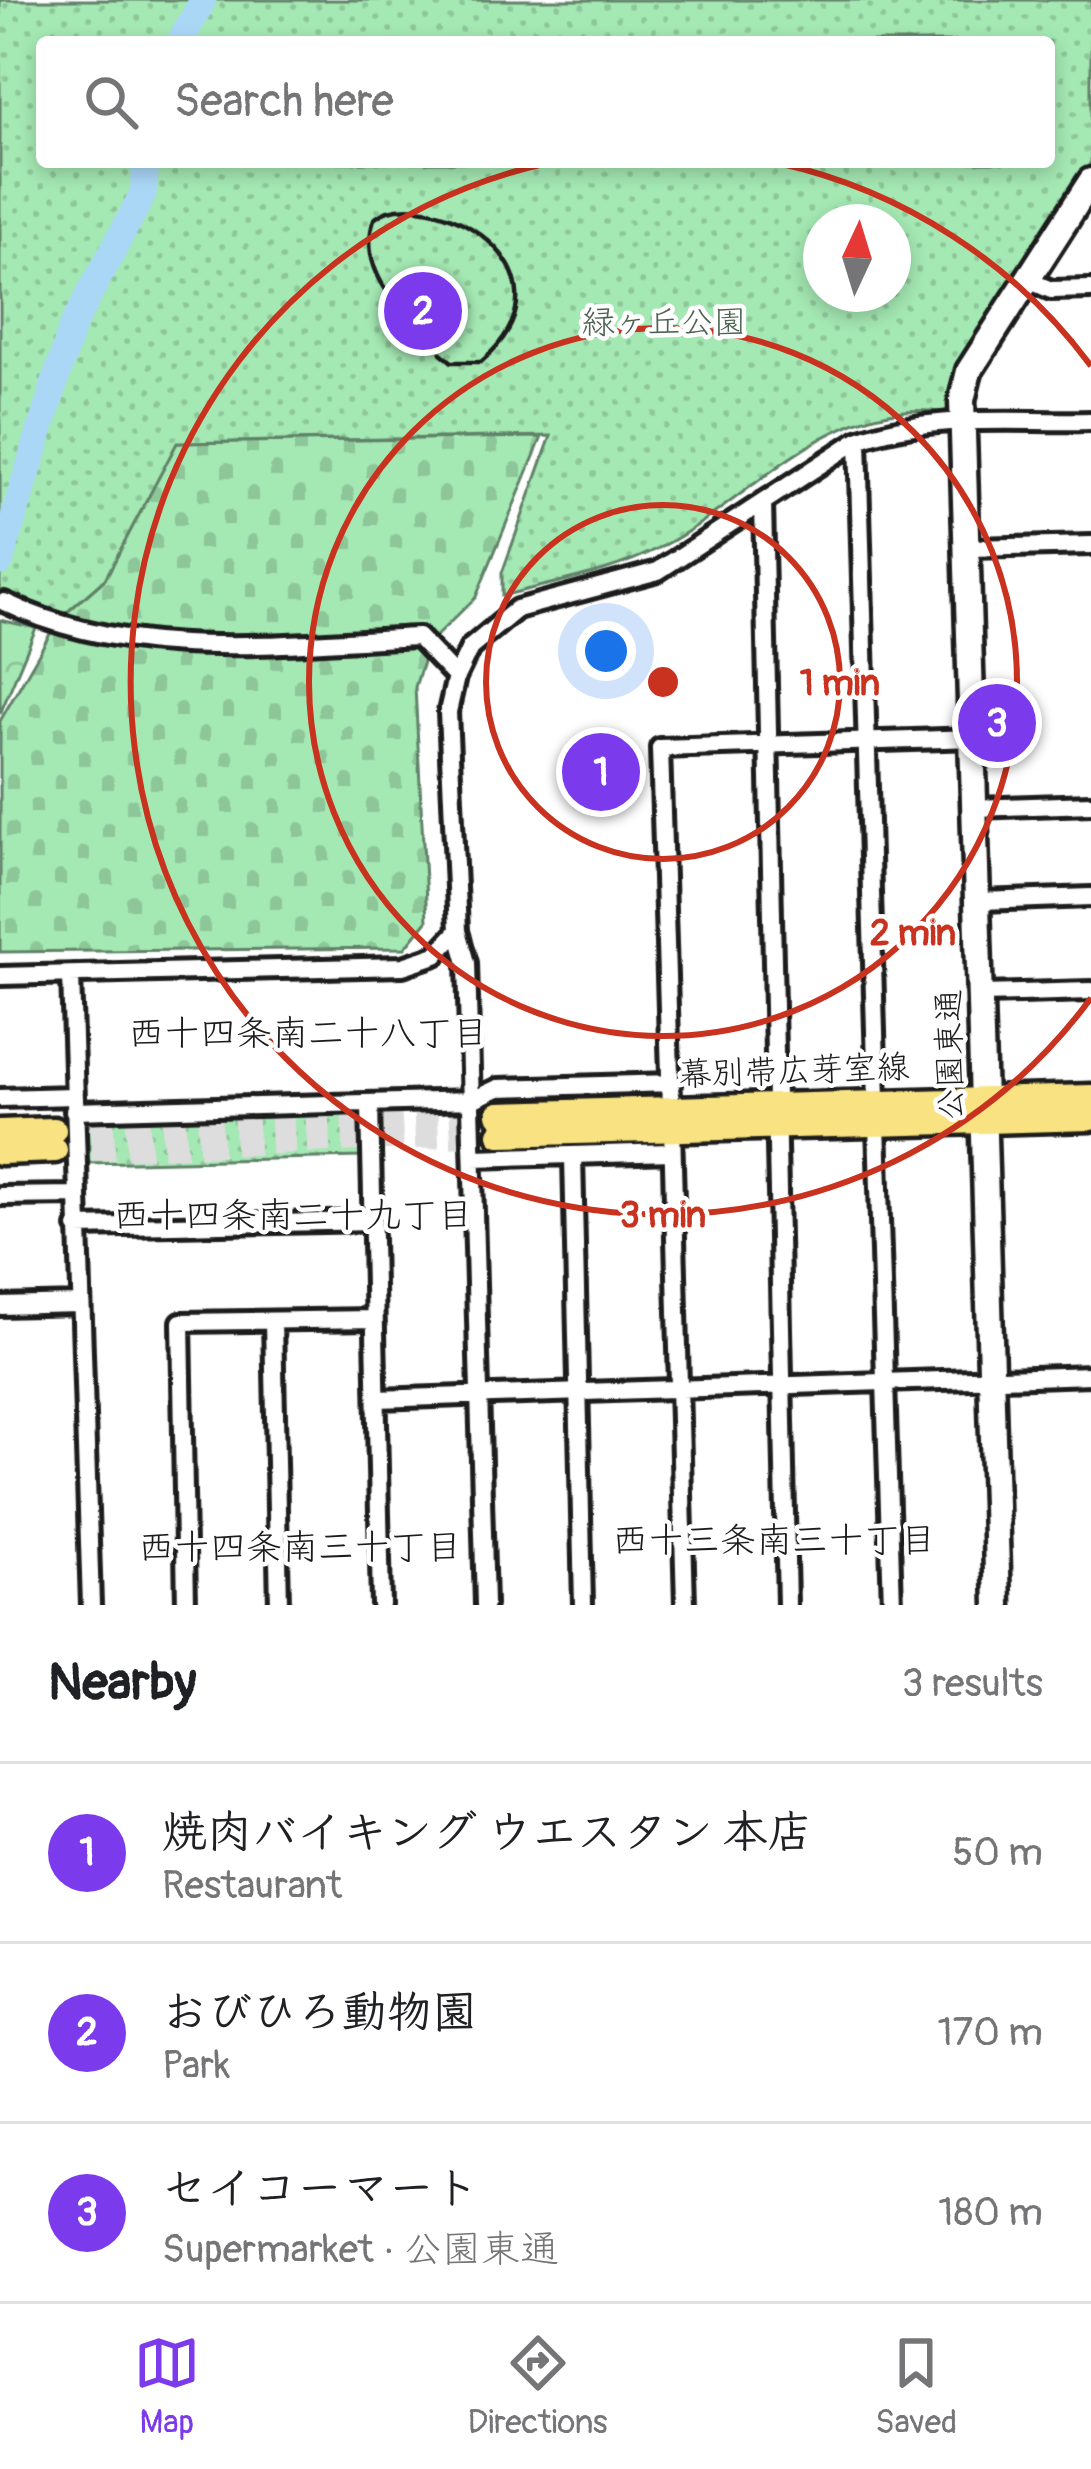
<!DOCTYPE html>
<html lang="en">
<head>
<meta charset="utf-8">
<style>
  :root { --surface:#fff; --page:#f6f6f6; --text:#202124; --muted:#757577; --line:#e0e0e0; --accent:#7c3aed }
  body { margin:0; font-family:Pangolin,"Klee One",sans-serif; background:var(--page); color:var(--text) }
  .compass { position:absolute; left:803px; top:204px; width:108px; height:108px; border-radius:50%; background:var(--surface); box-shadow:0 6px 18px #0003; rotate:4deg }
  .you { position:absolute; left:606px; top:651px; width:42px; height:42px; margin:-30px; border:9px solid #fff; border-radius:50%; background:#1a73e8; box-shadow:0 0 0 18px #1a73e833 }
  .badge { display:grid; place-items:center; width:78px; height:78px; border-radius:50%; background:var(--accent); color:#fff; font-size:39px; font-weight:700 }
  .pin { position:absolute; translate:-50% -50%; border:6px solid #fff; box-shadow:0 3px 12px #0006 }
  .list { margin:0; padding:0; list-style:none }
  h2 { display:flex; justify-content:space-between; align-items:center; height:156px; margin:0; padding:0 48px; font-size:51px }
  h2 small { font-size:39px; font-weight:400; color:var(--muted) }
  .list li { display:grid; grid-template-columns:78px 1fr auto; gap:36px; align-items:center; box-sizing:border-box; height:180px; padding:0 48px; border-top:3px solid var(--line) }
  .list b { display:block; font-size:45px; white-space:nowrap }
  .list p { margin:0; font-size:39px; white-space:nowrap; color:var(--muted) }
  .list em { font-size:39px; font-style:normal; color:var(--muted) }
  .icon { flex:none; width:66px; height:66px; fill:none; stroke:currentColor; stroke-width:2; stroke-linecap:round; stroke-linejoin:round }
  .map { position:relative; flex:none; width:1091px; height:1605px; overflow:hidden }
  .search { position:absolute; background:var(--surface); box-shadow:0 6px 18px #0003; left:36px; right:36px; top:36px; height:132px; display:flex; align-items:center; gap:30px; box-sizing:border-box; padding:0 42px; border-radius:12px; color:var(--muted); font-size:45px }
  .sheet { height:696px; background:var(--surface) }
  nav { display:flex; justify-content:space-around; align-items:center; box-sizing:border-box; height:168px; border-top:3px solid var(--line); background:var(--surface); font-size:33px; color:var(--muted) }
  nav a { display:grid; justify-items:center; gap:6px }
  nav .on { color:var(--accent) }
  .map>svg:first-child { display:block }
</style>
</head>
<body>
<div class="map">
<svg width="1091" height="1605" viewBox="0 0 1091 1605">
  <defs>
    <pattern id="forest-crowns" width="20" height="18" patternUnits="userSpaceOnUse" patternTransform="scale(3)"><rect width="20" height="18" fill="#a4e8b3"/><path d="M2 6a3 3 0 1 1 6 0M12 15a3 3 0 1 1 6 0" fill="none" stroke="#8dc699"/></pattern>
    <pattern id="cemetery-stones" width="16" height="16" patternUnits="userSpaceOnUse" patternTransform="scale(3)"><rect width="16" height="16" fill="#a4e8b3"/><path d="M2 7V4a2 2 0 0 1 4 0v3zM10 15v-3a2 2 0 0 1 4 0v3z" fill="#8dc699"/></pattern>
    <pattern id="park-dots" width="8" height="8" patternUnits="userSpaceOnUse" patternTransform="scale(3)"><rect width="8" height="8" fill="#a4e8b3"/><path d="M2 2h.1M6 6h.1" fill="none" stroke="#8dc699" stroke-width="1.8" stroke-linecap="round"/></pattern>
  </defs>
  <rect width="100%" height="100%" fill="#fff"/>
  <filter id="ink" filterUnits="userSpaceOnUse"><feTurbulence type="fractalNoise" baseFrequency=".00833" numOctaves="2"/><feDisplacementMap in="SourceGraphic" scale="24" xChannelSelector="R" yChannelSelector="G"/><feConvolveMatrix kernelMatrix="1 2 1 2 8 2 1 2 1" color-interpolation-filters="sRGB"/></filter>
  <g filter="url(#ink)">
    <!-- forest -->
    <path fill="url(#forest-crowns)" stroke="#608268" stroke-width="3" d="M0 620 36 628 0 714Z"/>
    <!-- cemetery -->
    <path fill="url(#cemetery-stones)" stroke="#608268" stroke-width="3" d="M542 437 476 597 429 643 415 687 427 921 405 948 0 952V721L58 620 105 579 176 443Z"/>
    <!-- park -->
    <path fill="url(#park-dots)" stroke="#608268" stroke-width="3" fill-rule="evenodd" d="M0 0H1091V162L945 413C831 393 754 499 661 547 612 573 554 582 502 596V573L551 436 177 443 105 579 58 620 0 596ZM42 42H1049V162H42ZM821 222H893V294H821Z
      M354 1114 361 1121 362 1157 88 1163 86 1128 95 1121Z"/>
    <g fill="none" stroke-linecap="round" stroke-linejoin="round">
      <!-- river -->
      <path stroke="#abd7f7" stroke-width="27" d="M180 42 203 0
        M0 562 72 327 143 194 146 162"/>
      <!-- primary-tunnel -->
      <path stroke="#ddd" stroke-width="24" stroke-dasharray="24 12" stroke-linecap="butt" d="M54 1130 499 1114
        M55 1150 500 1134"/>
      <!-- street casing -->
      <g stroke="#1c1c1c" stroke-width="26">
        <path id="street" d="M1028 280 1051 290 1091 289
          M858 440 877 1101
          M763 502 787 1605
          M970 548 1091 545
          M4 602C133 664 280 643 418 637L456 677
          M976 808 1091 804
          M980 901 1091 897
          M458 931 467 963 485 1605
          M71 975 91 1605
          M0 976 403 966 436 955 458 931 448 712 456 677 470 648 517 609 658 571 858 440C930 413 1015 423 1091 421
          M981 994 1091 991
          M0 1098 74 1096
          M370 1104 381 1605
          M671 1107 660 748 975 738
          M74 1111 472 1100 498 1088 672 1083
          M877 1124 892 1605
          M672 1128 685 1605
          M573 1156 583 1605
          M474 1158 672 1152
          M0 1196 76 1195
          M77 1227 373 1221
          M0 1306 79 1304
          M273 1321 279 1605
          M377 1399 1091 1375
          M186 1605 181 1322 374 1319"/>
      </g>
      <!-- secondary casing -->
      <g stroke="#1c1c1c" stroke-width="33">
        <path id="secondary" d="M998 1605 962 400 969 371 1091 181"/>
      </g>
      <!-- primary casing -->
      <g stroke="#1c1c1c" stroke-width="33">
        <path id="primary" d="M499 1114 1091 1097
          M0 1132 54 1130
          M500 1134 1091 1118
          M0 1152 55 1150"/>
      </g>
      <!-- street -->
      <use href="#street" stroke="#fff" stroke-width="16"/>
      <!-- secondary -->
      <use href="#secondary" stroke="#fff" stroke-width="24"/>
      <!-- primary -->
      <use href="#primary" stroke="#f8e281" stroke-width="24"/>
      <!-- rail -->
      <path stroke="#1c1c1c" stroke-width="4.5" d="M412 323C386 293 360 262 374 219 423 177 590 268 481 362H452L441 353"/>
    </g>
  </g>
  <!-- distance rings -->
  <g fill="none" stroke="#c8321e" stroke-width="6">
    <circle cx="663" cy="682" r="177"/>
    <circle cx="663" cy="682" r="354"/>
    <path d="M1091 998A532 532 0 1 1 548 163M778 163A532 532 0 0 1 1091 366"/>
  </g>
  <g text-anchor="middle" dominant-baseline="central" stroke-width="9" stroke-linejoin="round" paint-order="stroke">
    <!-- park labels -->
    <g font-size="33" fill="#4c6351" stroke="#fff">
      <text x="664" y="322">緑ヶ丘公園</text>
    </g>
    <!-- street labels -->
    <g font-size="33" fill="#1c1c1c" stroke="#fff">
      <text transform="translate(950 1055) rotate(-91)">公園東通</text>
      <text transform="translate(794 1071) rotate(-2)">幕別帯広芽室線</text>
    </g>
    <!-- neighbourhood labels -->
    <g font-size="36" fill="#1c1c1c" stroke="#fff">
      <text x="308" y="1033">西十四条南二十八丁目</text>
      <text x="293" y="1215">西十四条南二十九丁目</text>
      <text x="774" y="1540">西十三条南三十丁目</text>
      <text x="300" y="1547">西十四条南三十丁目</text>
    </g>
  </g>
  <circle cx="663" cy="682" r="18" fill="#c8321e" stroke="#fff" stroke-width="6"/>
  <g font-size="36" text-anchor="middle" font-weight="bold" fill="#c8321e" stroke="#fff" stroke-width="9" stroke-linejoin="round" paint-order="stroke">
    <text x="840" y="695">1 min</text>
    <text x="913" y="945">2 min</text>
    <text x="663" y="1227">3 min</text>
  </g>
</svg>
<svg class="compass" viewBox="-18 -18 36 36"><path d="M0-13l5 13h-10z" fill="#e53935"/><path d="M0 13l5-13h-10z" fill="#757577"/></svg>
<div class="you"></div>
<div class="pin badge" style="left:601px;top:772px">1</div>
<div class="pin badge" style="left:423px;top:311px">2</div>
<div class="pin badge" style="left:997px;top:723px">3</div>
<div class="search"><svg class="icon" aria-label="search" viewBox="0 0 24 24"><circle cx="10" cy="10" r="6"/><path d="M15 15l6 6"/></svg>Search here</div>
</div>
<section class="sheet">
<h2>Nearby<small>3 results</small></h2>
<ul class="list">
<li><span class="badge">1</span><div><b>焼肉バイキング ウエスタン 本店</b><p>Restaurant</p></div><em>50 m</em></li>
<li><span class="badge">2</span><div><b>おびひろ動物園</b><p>Park</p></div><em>170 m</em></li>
<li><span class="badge">3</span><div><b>セイコーマート</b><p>Supermarket · 公園東通</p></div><em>180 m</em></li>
</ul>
</section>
<nav>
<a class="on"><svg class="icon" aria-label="map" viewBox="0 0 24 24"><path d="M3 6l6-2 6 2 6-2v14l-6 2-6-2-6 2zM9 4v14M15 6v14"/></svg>Map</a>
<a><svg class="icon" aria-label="directions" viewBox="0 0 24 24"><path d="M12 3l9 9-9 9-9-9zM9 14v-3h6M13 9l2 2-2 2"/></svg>Directions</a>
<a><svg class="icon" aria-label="saved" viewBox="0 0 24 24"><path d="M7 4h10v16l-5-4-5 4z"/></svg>Saved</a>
</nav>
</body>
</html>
